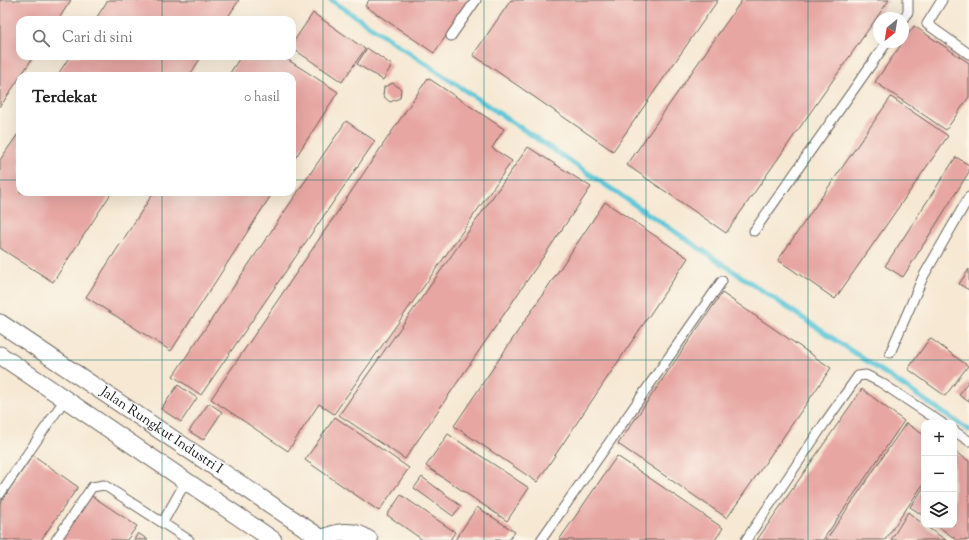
<!DOCTYPE html>
<html lang="id">
<head>
<meta charset="utf-8">
<style>
  :root { --surface:#fff; --page:#f6f6f6; --text:#222; --muted:#767676; --line:#e0e0e0 }
  body { margin:0; font-family:"Sorts Mill Goudy",serif; background:var(--page); color:var(--text) }
  .controls { position:absolute; right:12px; bottom:12px; display:grid; overflow:hidden; border-radius:8px; box-shadow:0 4px 16px #0002 }
  .controls button { width:36px; height:36px; display:grid; place-items:center; padding:0; border:0; border-bottom:1px solid var(--line); background:var(--surface); color:var(--text); font:20px sans-serif }
  .compass { position:absolute; left:873px; top:12px; width:36px; height:36px; border-radius:50%; background:var(--surface); box-shadow:0 4px 16px #0002; rotate:210deg }
  .list { margin:0; padding:0; list-style:none }
  h2 { display:flex; justify-content:space-between; align-items:center; height:52px; margin:0; padding:0 16px; font-size:17px }
  h2 small { font-size:13px; font-weight:400; color:var(--muted) }
  .icon { flex:none; width:22px; height:22px; fill:none; stroke:currentColor; stroke-width:2; stroke-linecap:round; stroke-linejoin:round }
  .map { position:relative; flex:none; width:969px; height:540px; overflow:hidden }
  .search { position:absolute; background:var(--surface); box-shadow:0 4px 16px #0002; left:16px; top:16px; width:280px; height:44px; display:flex; align-items:center; gap:10px; box-sizing:border-box; padding:0 14px; border-radius:12px; color:var(--muted); font-size:15px }
  .panel { position:absolute; background:var(--surface); box-shadow:0 4px 16px #0002; left:16px; top:72px; width:280px; height:124px; border-radius:12px }
  .map>svg:first-child { display:block }
</style>
</head>
<body>
<div class="map">
<svg width="969" height="540" viewBox="0 0 969 540">
  <rect width="100%" height="100%" fill="#fbf7ec"/>
  <filter id="ink" filterUnits="userSpaceOnUse"><feTurbulence type="fractalNoise" baseFrequency=".025" numOctaves="2"/><feDisplacementMap in="SourceGraphic" scale="8" xChannelSelector="R" yChannelSelector="G"/><feConvolveMatrix kernelMatrix="1 2 1 2 8 2 1 2 1" color-interpolation-filters="sRGB"/></filter>
  <filter id="wash" filterUnits="userSpaceOnUse"><feTurbulence type="fractalNoise" baseFrequency=".012" numOctaves="4" result="noise"/><feDisplacementMap in="SourceGraphic" scale="16" xChannelSelector="R" yChannelSelector="G"/><feGaussianBlur stdDeviation="0.9" result="paint"/><feColorMatrix in="noise" values="0 0 0 0 0 0 0 0 0 0 0 0 0 0 0 0 0 1.4 0 .05"/><feComposite in="paint" operator="in"/></filter>
  <g filter="url(#wash)">
    <rect width="100%" height="100%" fill="#f6e8d3"/>
    <g fill="none" stroke-linecap="round" stroke-linejoin="round">
      <!-- stream -->
      <path stroke="#5dc6d8" stroke-width="5" d="M331 0 969 430"/>
    </g>
    <g id="blocks">
      <!-- building -->
      <path fill="#e7a6a2" d="M0 0H71L58 20H20V56H34L0 107Z
        M108 0H239L226 20H95Z
        M369 0H471L434 53 365 6Z
        M511 0H718L613 151 473 55Z
        M742 0H889L726 233 627 165Z
        M313 13 365 49 342 82 292 48V44Z
        M914 26 969 63V97L946 130 875 82Z
        M367 48 392 65 383 80 357 64Z
        M70 56H202L189 76H57Z
        M241 56H282L338 92 292 163V76H228Z
        M428 78 504 129 492 148 512 161 334 414 319 404 288 451 211 399Z
        M393 83 401 89 400 98 390 102 383 96 384 87Z
        M891 97 948 136 835 299 778 260Z
        M346 121 375 141 201 395 173 376Z
        M20 131V192H112L53 282 0 248V160Z
        M528 147 591 187 405 459 339 415Z
        M956 157 969 165V172L903 277 885 266Z
        M154 192H273L171 351 86 297Z
        M605 202 688 258 537 482 454 426Z
        M969 269V290L959 284Z
        M722 293 831 368 727 518 618 444Z
        M930 338 968 366 945 396 908 369Z
        M969 380V402L959 395Z
        M178 385 197 398 181 422 161 409Z
        M862 389 904 421 823 540H757Z
        M209 403 222 412 203 440 189 431Z
        M335 417 409 468 379 511 305 460Z
        M906 423 924 435V483L885 540H826Z
        M448 434 529 488 507 521 426 466Z
        M954 451 969 461V540H957L936 525H954Z
        M33 455 78 487 41 540H0V503Z
        M617 456 723 528 715 540H559Z
        M422 477 461 506 453 516 414 488Z
        M924 487V516L910 507Z
        M89 494 137 526 127 540H59Z
        M401 495 455 532 450 540H423L387 515Z
        M477 507 515 532 509 540H455Z
        M908 512 924 525 946 540H891Z
        M138 533 148 540H134Z"/>
    </g>
  </g>
  <g filter="url(#ink)">
    <use href="#blocks" fill-opacity="0" stroke="#68635c" stroke-width="1"/>
    <g fill="none" stroke-linecap="round" stroke-linejoin="round">
      <!-- lane casing -->
      <g stroke="#68635c" stroke-width="11">
        <path id="lane" d="M942 0 927 24 969 54
          M903 19 908 12V0
          M451 36 476 0
          M754 231 887 42
          M890 353 923 277 969 197
          M954 431 969 441
          M0 494 65 399
          M163 522 186 481
          M56 540 92 487 104 485 189 540
          M541 540 722 281
          M746 540 824 424 858 376 866 375 880 382 942 423"/>
      </g>
      <!-- street casing -->
      <g stroke="#68635c" stroke-width="19">
        <g id="street">
          <path id="s1" d="M0 323 322 539"/>
          <path d="M0 355 273 540"/>
          <path d="M321 540C335 531 355 529 369 540"/>
        </g>
      </g>
      <!-- lane -->
      <use href="#lane" stroke="#fff" stroke-width="9"/>
      <!-- street -->
      <use href="#street" stroke="#fff" stroke-width="17"/>
    </g>
  </g>
  <!-- grid -->
  <path fill="none" stroke="#0f766e" stroke-width="1" stroke-opacity="0.55" d="M162 0V20M323 0V540M484 0V540M646 0V540M808 0V540M162 56V76M0 180H20M292 180H969M162 192V540M0 360H969"/>
  <g text-anchor="middle" dominant-baseline="central" stroke-width="3" stroke-linejoin="round" paint-order="stroke">
    <!-- street labels -->
    <g font-size="14" fill="#1c1c1c" stroke="#fbf7ec">
      <text stroke="none"><textPath href="#s1" startOffset="194">Jalan Rungkut Industri I</textPath></text>
    </g>
  </g>
</svg>
<div class="controls">
<button>+</button>
<button>−</button>
<button><svg class="icon" aria-label="layers" viewBox="0 0 24 24"><path d="M12 4l9 5-9 5-9-5zM3 14l9 5 9-5"/></svg></button>
</div>
<svg class="compass" viewBox="-18 -18 36 36"><path d="M0-13l5 13h-10z" fill="#e53935"/><path d="M0 13l5-13h-10z" fill="#767676"/></svg>
<div class="search"><svg class="icon" aria-label="search" viewBox="0 0 24 24"><circle cx="10" cy="10" r="6"/><path d="M15 15l6 6"/></svg>Cari di sini</div>
<section class="panel">
<h2>Terdekat<small>0 hasil</small></h2>
<ul class="list">
</ul>
</section>
</div>
</body>
</html>
